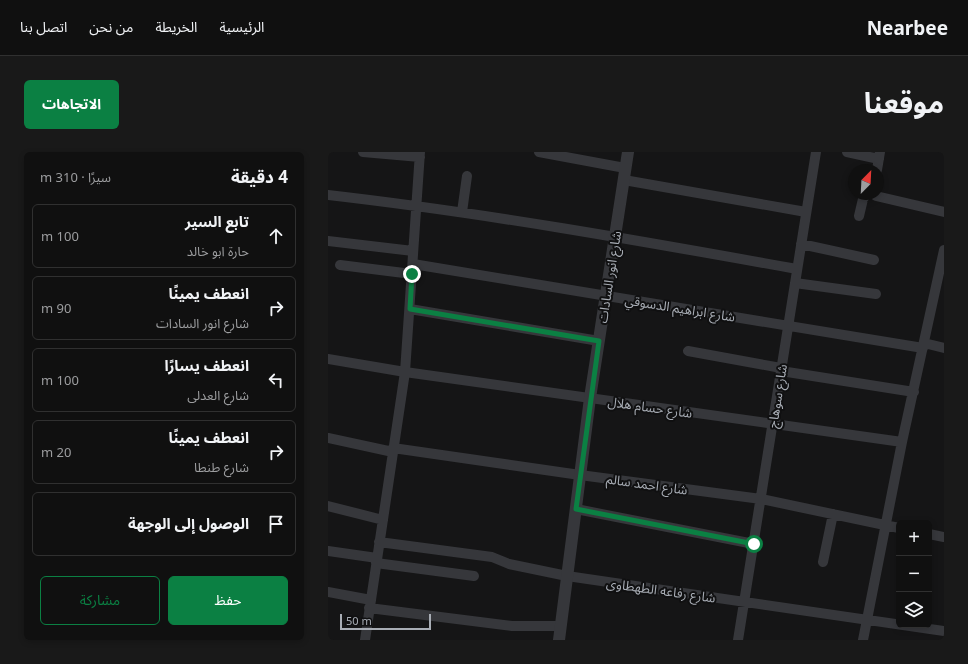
<!DOCTYPE html>
<html lang="ar">
<head>
<meta charset="utf-8">
<style>
  :root { --surface:#101010; --page:#191919; --text:#f1f3f6; --muted:#9c9d9f; --line:#303030; --accent:#0b8043 }
  body { margin:0; font-family:"Noto Sans","Noto Sans Arabic",sans-serif; background:var(--page); color:var(--text); direction:rtl }
  .controls { position:absolute; right:12px; bottom:12px; display:grid; overflow:hidden; border-radius:6px; box-shadow:0 2px 6px #0003 }
  .controls button { width:36px; height:36px; display:grid; place-items:center; padding:0; border:0; border-bottom:1px solid var(--line); background:var(--surface); color:var(--text); font:20px sans-serif }
  .compass { position:absolute; left:520px; top:12px; width:36px; height:36px; border-radius:50%; background:var(--surface); box-shadow:0 2px 6px #0003; rotate:24deg }
  .scale { position:absolute; left:12px; bottom:10px; width:91px; box-sizing:border-box; padding-left:4px; border:2px solid #a8adb5; border-top:0; font-size:11px; line-height:14px; white-space:nowrap; color:#a8adb5; -webkit-text-stroke:3px #101011; paint-order:stroke }
  .stop { position:absolute; width:12px; height:12px; margin:-9px; border:3px solid #0b8043; border-radius:50%; background:#fff }
  .stop.end { background:#0b8043; border-color:#fff; box-shadow:0 1px 4px #0008 }
  .list { margin:0; padding:0; list-style:none }
  h2 { display:flex; justify-content:space-between; align-items:center; height:52px; margin:0; padding:0 16px; font-size:17px }
  h2 small { font-size:13px; font-weight:400; color:var(--muted) }
  .list li { display:grid; grid-template-columns:26px 1fr auto; gap:12px; align-items:center; box-sizing:border-box; height:64px; margin:0 8px 8px; padding:0 8px; border:1px solid var(--line); border-radius:6px }
  .list b { display:block; font-size:15px; white-space:nowrap }
  .list p { margin:0; font-size:13px; white-space:nowrap; color:var(--muted) }
  .list em { font-size:13px; font-style:normal; color:var(--muted) }
  .actions { display:flex; gap:8px; padding:12px 16px }
  .actions a { flex:1; padding:9px 0; border:1px solid var(--accent); border-radius:6px; text-align:center; font-size:14px; color:var(--accent) }
  .actions .main { background:var(--accent); color:#fff }
  .icon { flex:none; width:22px; height:22px; fill:none; stroke:currentColor; stroke-width:2; stroke-linecap:round; stroke-linejoin:round }
  .map { position:relative; flex:none; width:616px; height:488px; overflow:hidden; direction:ltr; border-radius:6px }
  header { display:flex; align-items:center; gap:24px; box-sizing:border-box; height:56px; padding:0 20px; background:var(--surface); border-bottom:1px solid var(--line) }
  header strong { font-size:19px }
  nav { display:flex; gap:22px; margin-inline-start:auto; font-size:14px }
  .intro { display:flex; align-items:center; justify-content:space-between; box-sizing:border-box; height:96px; padding:0 24px }
  h1 { margin:0; font-size:28px }
  .button { padding:10px 18px; border-radius:6px; background:var(--accent); color:#fff; font-size:14px; font-weight:700 }
  main { display:flex; gap:24px; padding:0 24px }
  aside { flex:1; background:var(--surface); border-radius:6px; box-shadow:0 2px 6px #0003 }
  .map>svg:first-child { display:block }
</style>
</head>
<body>
<header>
<strong>Nearbee</strong>
<nav><a>الرئيسية</a><a>الخريطة</a><a>من نحن</a><a>اتصل بنا</a></nav>
</header>
<div class="intro"><h1>موقعنا</h1><a class="button">الاتجاهات</a></div>
<main>
<div class="map">
<svg width="616" height="488" viewBox="0 0 616 488">
  <rect width="100%" height="100%" fill="#151516"/>
  <g fill="none" stroke-linecap="round" stroke-linejoin="round">
    <!-- minor -->
    <path stroke="#36373b" stroke-width="10" d="M35 0 92 5
      M211 0 297 16
      M519 0 551 7
      M549 18 552 0
      M296 28 478 60
      M546 42 548 44 616 60
      M0 43C157 61 313 89 469 117
      M134 60 139 24
      M531 64 535 47 539 42
      M0 89 85 99
      M473 92 546 108
      M85 112 595 196
      M12 113 84 122
      M467 131 548 142
      M82 157 271 189
      M596 191 616 196
      M360 199 453 216
      M0 207 77 220 574 290
      M453 219 586 240
      M0 286 65 300
      M65 296 252 323 433 347 571 376
      M0 354 55 368
      M248 357 426 392
      M601 382 616 385
      M51 390 164 405 181 412 239 424 616 479
      M0 399 49 406
      M495 410 505 362
      M48 411 146 424
      M0 440 43 448
      M41 456 184 474H233
      M37 488 77 220 92 0
      M410 488 488 0
      M535 488 574 290 616 98"/>
    <!-- tertiary -->
    <path stroke="#36373b" stroke-width="12" d="M231 488 262 246 300 0"/>
  </g>
  <g fill="none" stroke-linecap="round" stroke-linejoin="round">
    <!-- route -->
    <path stroke="#0b8043" stroke-width="5" d="M84 122 82 157 271 189 248 357 426 392"/>
  </g>
  <g text-anchor="middle" dominant-baseline="central" stroke-width="4" stroke-linejoin="round" paint-order="stroke">
    <!-- street labels -->
    <g font-size="13" fill="#a8adb5" stroke="#101011">
      <text transform="translate(281 125) rotate(-81)">شارع انور السادات</text>
      <text transform="translate(352 156) rotate(9)">شارع ابراهيم الدسوقي</text>
      <text transform="translate(449 244) rotate(-81)">شارع سوهاج</text>
      <text transform="translate(322 255) rotate(8)">شارع حسام هلال</text>
      <text transform="translate(319 332) rotate(8)">شارع احمد سالم</text>
      <text transform="translate(333 438) rotate(8)">شارع رفاعه الطهطاوى</text>
    </g>
  </g>
</svg>
<div class="controls">
<button>+</button>
<button>−</button>
<button><svg class="icon" aria-label="layers" viewBox="0 0 24 24"><path d="M12 4l9 5-9 5-9-5zM3 14l9 5 9-5"/></svg></button>
</div>
<svg class="compass" viewBox="-18 -18 36 36"><path d="M0-13l5 13h-10z" fill="#e53935"/><path d="M0 13l5-13h-10z" fill="#9c9d9f"/></svg>
<div class="scale">50 m</div>
<div class="stop" style="left:426px;top:392px"></div>
<div class="stop end" style="left:84px;top:122px"></div>
</div>
<aside>
<h2>4 دقيقة<small>سيرًا · 310 m</small></h2>
<ul class="list">
<li><svg class="icon" aria-label="ahead" viewBox="0 0 24 24"><path d="M12 20V5M6 11l6-6 6 6"/></svg><div><b>تابع السير</b><p>حارة ابو خالد</p></div><em>100 m</em></li>
<li><svg class="icon" aria-label="right" viewBox="0 0 24 24"><path d="M7 20v-9h11M14 6l5 5-5 5"/></svg><div><b>انعطف يمينًا</b><p>شارع انور السادات</p></div><em>90 m</em></li>
<li><svg class="icon" aria-label="left" viewBox="0 0 24 24"><path d="M17 20v-9H6M10 6l-5 5 5 5"/></svg><div><b>انعطف يسارًا</b><p>شارع العدلى</p></div><em>100 m</em></li>
<li><svg class="icon" aria-label="right" viewBox="0 0 24 24"><path d="M7 20v-9h11M14 6l5 5-5 5"/></svg><div><b>انعطف يمينًا</b><p>شارع طنطا</p></div><em>20 m</em></li>
<li><svg class="icon" aria-label="arrive" viewBox="0 0 24 24"><path d="M6 21V4h12l-3 4 3 4H6"/></svg><div><b>الوصول إلى الوجهة</b></div></li>
</ul>
<div class="actions"><a class="main">حفظ</a><a>مشاركة</a></div>
</aside>
</main>
</body>
</html>
